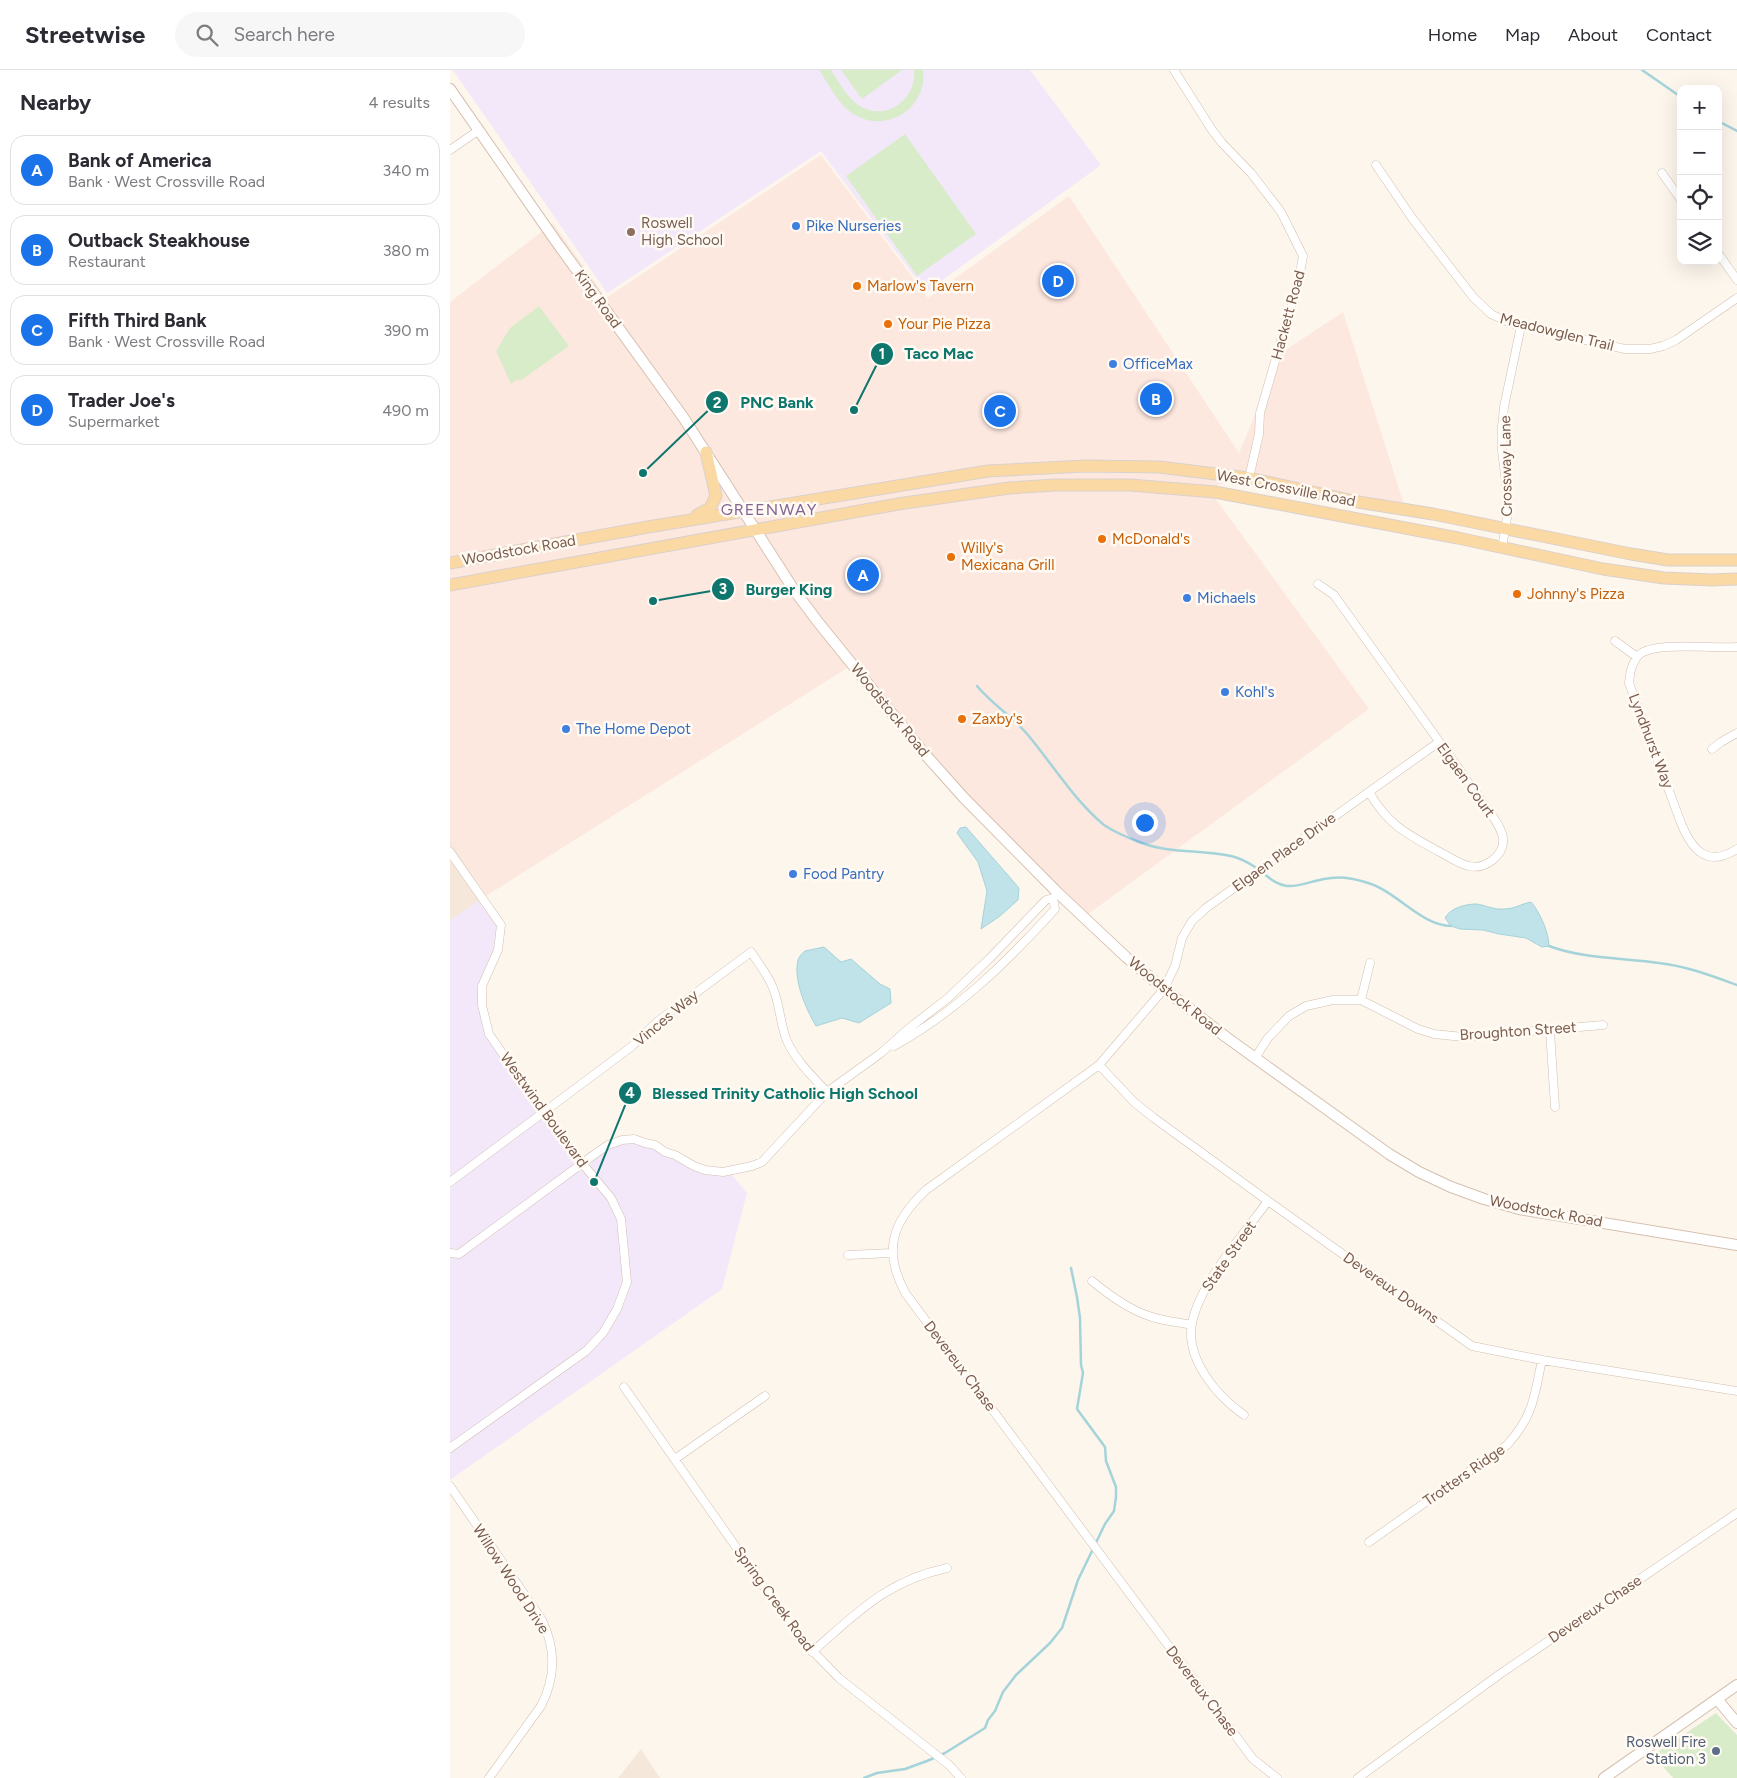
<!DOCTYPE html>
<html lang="en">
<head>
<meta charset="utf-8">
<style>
  :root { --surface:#fff; --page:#f7f7f7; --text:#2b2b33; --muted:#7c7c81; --line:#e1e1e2; --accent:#1a73e8 }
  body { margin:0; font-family:Figtree,sans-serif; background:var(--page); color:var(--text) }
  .controls { position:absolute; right:15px; top:15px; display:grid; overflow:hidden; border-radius:10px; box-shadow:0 5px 20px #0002 }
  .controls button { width:45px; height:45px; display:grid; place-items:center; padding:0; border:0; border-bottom:1px solid var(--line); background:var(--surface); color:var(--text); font:25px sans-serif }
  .you { position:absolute; left:694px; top:752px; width:18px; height:18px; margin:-12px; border:4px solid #fff; border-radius:50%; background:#1a73e8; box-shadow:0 0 0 8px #1a73e833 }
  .badge { display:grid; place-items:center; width:32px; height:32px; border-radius:50%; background:var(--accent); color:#fff; font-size:16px; font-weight:700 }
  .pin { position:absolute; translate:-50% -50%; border:2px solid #fff; box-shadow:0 1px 5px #0006 }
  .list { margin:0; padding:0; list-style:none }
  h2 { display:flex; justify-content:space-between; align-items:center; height:65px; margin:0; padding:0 20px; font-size:21px }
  h2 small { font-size:16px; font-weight:400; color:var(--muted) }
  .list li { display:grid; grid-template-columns:32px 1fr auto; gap:15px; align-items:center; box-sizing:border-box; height:70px; margin:0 10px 10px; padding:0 10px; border:1px solid var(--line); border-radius:15px }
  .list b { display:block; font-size:19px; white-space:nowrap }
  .list p { margin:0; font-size:16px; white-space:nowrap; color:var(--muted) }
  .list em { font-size:16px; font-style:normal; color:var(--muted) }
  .icon { flex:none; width:28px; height:28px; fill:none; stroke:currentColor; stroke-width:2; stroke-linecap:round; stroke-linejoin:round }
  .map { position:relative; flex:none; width:1287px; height:1708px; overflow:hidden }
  header { display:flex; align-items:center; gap:30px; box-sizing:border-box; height:70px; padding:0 25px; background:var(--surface); border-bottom:1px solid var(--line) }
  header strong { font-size:24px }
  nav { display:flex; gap:28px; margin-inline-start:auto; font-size:18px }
  .search { width:350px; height:45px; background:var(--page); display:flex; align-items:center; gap:12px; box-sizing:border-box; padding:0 18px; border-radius:28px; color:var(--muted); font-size:19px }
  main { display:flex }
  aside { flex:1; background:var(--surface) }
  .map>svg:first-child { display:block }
</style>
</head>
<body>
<header>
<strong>Streetwise</strong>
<div class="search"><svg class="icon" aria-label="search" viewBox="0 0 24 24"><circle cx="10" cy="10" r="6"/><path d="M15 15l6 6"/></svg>Search here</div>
<nav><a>Home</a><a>Map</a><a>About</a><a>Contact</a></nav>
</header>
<main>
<aside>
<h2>Nearby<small>4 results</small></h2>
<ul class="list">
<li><span class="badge">A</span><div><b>Bank of America</b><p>Bank · West Crossville Road</p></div><em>340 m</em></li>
<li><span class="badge">B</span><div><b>Outback Steakhouse</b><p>Restaurant</p></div><em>380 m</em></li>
<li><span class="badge">C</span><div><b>Fifth Third Bank</b><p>Bank · West Crossville Road</p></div><em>390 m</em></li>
<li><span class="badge">D</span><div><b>Trader Joe's</b><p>Supermarket</p></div><em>490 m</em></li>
</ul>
</aside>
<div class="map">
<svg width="1287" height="1708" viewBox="0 0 1287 1708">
  <rect width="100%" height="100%" fill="#fdf6ec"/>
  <!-- residential -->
  <path fill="#f5e8da" d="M0 769 36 826 0 851Z
    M191 1679 210 1708H168Z"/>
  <!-- commercial -->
  <path fill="#fde8e0" d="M371 85 478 228 619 126 789 383 831 283 893 242 956 441 805 407 757 417 919 639 634 847 559 775 405 593 36 826 0 769V232L103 153 156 228Z"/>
  <!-- education -->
  <path fill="#f3e8fa" d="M3 0H580L651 95 476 222 371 81 157 223Z
    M32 828 51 855 48 880 32 917 39 964 131 1092 145 1084 184 1069 257 1100 279 1101 297 1123 272 1219 0 1410V851Z"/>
  <!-- green -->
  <path fill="#d8ecc9" d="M369 0H381C389 12 397 28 410 36 436 52 467 29 464 0H473C478 37 438 64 405 45 389 36 379 15 369 0Z
    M391 0H452L412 29Z
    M455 64 526 164 467 206 396 106Z
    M89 236 119 276 70 311 68 309 61 314 46 281 60 258Z
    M1266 1643 1287 1665V1708H1223L1203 1685Z"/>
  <!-- water -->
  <path fill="#bfe3e8" stroke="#a5d3da" d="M516 757 569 818 568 830 550 846 531 859 537 821 528 792 507 763 510 758Z
    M1081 832C1090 842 1099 863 1099 876L1092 877 1076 868 1049 864 1033 860 1010 859 1001 856 995 848C1000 838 1016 834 1026 834 1036 835 1043 840 1054 839 1064 839 1071 834 1081 832Z
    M374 877 391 892 401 889 430 914 440 919 441 933 409 953 392 948 366 956C356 939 343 910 348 890 349 887 352 883 355 881Z"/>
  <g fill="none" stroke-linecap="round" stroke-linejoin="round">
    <!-- stream -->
    <path stroke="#a5d3da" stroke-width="2.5" d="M1192 0 1231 27
      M1268 51 1287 61
      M527 616C543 635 563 647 578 665 603 695 624 730 654 755 663 761 681 769 692 773 721 784 752 779 781 786 789 788 799 793 805 797 817 805 823 814 837 816 849 817 862 811 874 809 887 806 903 808 915 812 946 820 971 856 1001 856
      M1099 876C1134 889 1173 888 1209 893 1236 896 1262 906 1287 915
      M414 1708 427 1703 455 1699 477 1691 495 1683 535 1658 538 1650 545 1641 553 1622 566 1605 600 1573 612 1558 628 1510 655 1454 664 1441 666 1427V1417L656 1391 655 1377 627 1339 633 1303 631 1295 630 1248 627 1227 621 1198"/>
    <!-- street casing -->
    <g stroke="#d1beb0" stroke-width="9">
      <path id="street" d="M724 0 762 60 772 73 801 103 831 142 853 186 849 209 810 343 809 364 799 408
        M0 80 29 60
        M926 95 962 148 1023 227 1041 244 1060 253 1175 279H1200L1213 276 1226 270 1287 228
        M1212 103 1231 130
        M1268 183 1287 210
        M1052 478 1059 436 1052 381V357L1054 337 1071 256
        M868 514 884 525 1034 734C1041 744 1051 756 1053 768 1055 785 1035 800 1019 796 1009 794 998 786 988 781 957 764 938 755 919 722
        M1165 571 1187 587
        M1287 577C1265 579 1199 570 1187 587 1181 595 1180 604 1179 613L1231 753C1242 780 1257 798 1287 779
        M1262 679 1271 672 1287 663
        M0 782 51 855 48 880 32 916V935L39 964 94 1043 131 1092 161 1128 171 1149 177 1212 167 1239 153 1263 136 1281 0 1378
        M911 930 920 893
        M1100 961 1105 1037
        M444 976C506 942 558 891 605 839L603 828
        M805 988 818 968 839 946 856 936 883 930H911L968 959 984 964 1013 967 1153 955
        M649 995 685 1033 704 1048 818 1131 1022 1276 1092 1290 1287 1321
        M0 1112 181 977 208 951 301 882C309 894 318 905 323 918 330 935 330 954 337 971 346 991 362 1006 377 1022
        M0 1183 9 1184 145 1084 158 1075 172 1070 184 1069 195 1073 205 1075 215 1082 225 1085 244 1096 255 1100 273 1102 302 1096 312 1092 377 1022 431 983 458 959 498 928 540 888 596 830 603 828 608 823
        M398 1185 441 1183
        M642 1211C659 1225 678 1239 699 1246 712 1251 728 1252 742 1255
        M174 1317 349 1567 389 1608 499 1695 511 1708
        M794 1345C767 1326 735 1289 742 1253 750 1213 793 1165 818 1131
        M225 1389 315 1326
        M0 1416 92 1550C106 1579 106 1607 91 1636L39 1708
        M919 1472 1057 1375C1084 1345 1084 1327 1092 1290
        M362 1582C407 1543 436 1511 497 1498
        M827 1708 803 1689 456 1224C432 1181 442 1152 476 1120L649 995 714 919 725 896 732 868 742 851 756 838 989 672
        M908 1708 1050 1604 1287 1443"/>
    </g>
    <!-- secondary casing -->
    <g stroke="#d6c0b0" stroke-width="12">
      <path id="secondary" d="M0 19 105 170 233 347 344 520 368 552 473 682 514 728 608 823 676 887 714 919 776 967 939 1084 969 1102 1001 1117 1034 1129 1069 1139 1287 1175
        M1267 1629 1287 1653
        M1154 1708 1287 1615"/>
    </g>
    <!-- primary casing -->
    <g stroke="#dad1cd" stroke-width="13">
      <path id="primary" d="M247 445 260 438 266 426 256 382
        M0 493 198 457 538 401 635 396 709 397 799 408 908 432 983 444 1181 484 1218 490H1287
        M0 515 448 434 559 418 605 415H680L765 422 1008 468 1153 499 1214 508 1262 510 1287 509"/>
    </g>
    <!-- street -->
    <use href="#street" stroke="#fff" stroke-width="8"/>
    <!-- secondary -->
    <use href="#secondary" stroke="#fff" stroke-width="10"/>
    <!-- primary -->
    <use href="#primary" stroke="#fbd9a5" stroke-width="11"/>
  </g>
  <!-- markers -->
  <g fill="#3f7fe0" stroke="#fffaf3" stroke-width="2">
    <circle cx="346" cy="156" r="5"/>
    <circle cx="663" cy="294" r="5"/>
    <circle cx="737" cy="528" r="5"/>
    <circle cx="775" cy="622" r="5"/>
    <circle cx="116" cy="659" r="5"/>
    <circle cx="343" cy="804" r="5"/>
  </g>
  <circle fill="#8d6e63" stroke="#fffaf3" stroke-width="2" cx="181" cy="162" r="5"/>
  <g fill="#e8710a" stroke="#fffaf3" stroke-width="2">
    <circle cx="407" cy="216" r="5"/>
    <circle cx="438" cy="254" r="5"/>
    <circle cx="652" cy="469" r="5"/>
    <circle cx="501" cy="487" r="5"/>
    <circle cx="1067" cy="524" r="5"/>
    <circle cx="512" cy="649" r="5"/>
  </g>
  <circle fill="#5c6f8a" stroke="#fffaf3" stroke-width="2" cx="1266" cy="1681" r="5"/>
  <g text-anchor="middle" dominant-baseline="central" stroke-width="5" stroke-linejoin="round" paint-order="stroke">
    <!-- education labels -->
    <g font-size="15" fill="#785e54" stroke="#fffaf3" text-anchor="start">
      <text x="191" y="153">Roswell<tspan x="191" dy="17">High School</tspan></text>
    </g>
    <!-- shop labels -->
    <g font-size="15" fill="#366cbe" stroke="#fffaf3" text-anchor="start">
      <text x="356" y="156">Pike Nurseries</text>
      <text x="673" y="294">OfficeMax</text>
      <text x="747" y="528">Michaels</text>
      <text x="785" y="622">Kohl's</text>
      <text x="126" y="659">The Home Depot</text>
      <text x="353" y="804">Food Pantry</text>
    </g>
    <!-- food labels -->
    <g font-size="15" fill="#c56008" stroke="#fffaf3" text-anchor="start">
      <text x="417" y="216">Marlow's Tavern</text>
      <text x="448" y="254">Your Pie Pizza</text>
      <text x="662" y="469">McDonald's</text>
      <text x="511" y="478">Willy's<tspan x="511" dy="17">Mexicana Grill</tspan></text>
      <text x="1077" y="524">Johnny's Pizza</text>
      <text x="522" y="649">Zaxby's</text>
    </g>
    <!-- street labels -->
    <g font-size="15" fill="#7a5c4d" stroke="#fffaf3">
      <text transform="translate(148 229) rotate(54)">King Road</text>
      <text transform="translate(838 245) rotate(-75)">Hackett Road</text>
      <text transform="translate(1107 262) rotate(14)">Meadowglen Trail</text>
      <text transform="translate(1056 396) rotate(-91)">Crossway Lane</text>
      <text transform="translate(836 418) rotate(11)">West Crossville Road</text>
      <text transform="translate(69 480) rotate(-10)">Woodstock Road</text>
      <text transform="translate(440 640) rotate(51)">Woodstock Road</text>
      <text transform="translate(1201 671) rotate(69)">Lyndhurst Way</text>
      <text transform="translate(1016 710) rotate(54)">Elgaen Court</text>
      <text transform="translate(834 782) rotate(-36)">Elgaen Place Drive</text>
      <text transform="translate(725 926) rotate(39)">Woodstock Road</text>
      <text transform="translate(216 948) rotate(-40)">Vinces Way</text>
      <text transform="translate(1068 961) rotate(-4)">Broughton Street</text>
      <text transform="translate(94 1040) rotate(54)">Westwind Boulevard</text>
      <text transform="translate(1096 1141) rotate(11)">Woodstock Road</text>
      <text transform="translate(779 1186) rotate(-55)">State Street</text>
      <text transform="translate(941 1218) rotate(35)">Devereux Downs</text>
      <text transform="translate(510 1296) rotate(53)">Devereux Chase</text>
      <text transform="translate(1014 1405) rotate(-35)">Trotters Ridge</text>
      <text transform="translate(61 1509) rotate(57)">Willow Wood Drive</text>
      <text transform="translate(324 1529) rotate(54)">Spring Creek Road</text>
      <text transform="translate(1145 1539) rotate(-34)">Devereux Chase</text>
      <text transform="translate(752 1621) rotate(53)">Devereux Chase</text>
    </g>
    <!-- service labels -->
    <g font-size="15" fill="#4e5e75" stroke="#fffaf3" text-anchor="end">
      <text x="1256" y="1672">Roswell Fire<tspan x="1256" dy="17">Station 3</tspan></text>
    </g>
    <!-- neighbourhood labels -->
    <g font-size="16" letter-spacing="1" fill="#846695" stroke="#fffaf3">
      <text x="319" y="439">GREENWAY</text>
    </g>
  </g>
  <!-- callouts -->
  <path fill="none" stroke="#0f766e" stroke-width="2" d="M404 340L432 284M193 403L267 332M203 531L273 519M144 1112L180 1023"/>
  <g fill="#0f766e" stroke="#fffaf3" stroke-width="2">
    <circle cx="404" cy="340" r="5"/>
    <circle cx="193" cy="403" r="5"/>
    <circle cx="203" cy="531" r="5"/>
    <circle cx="144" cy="1112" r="5"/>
    <circle cx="432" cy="284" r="12"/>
    <circle cx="267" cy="332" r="12"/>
    <circle cx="273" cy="519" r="12"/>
    <circle cx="180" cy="1023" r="12"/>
  </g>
  <g font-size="15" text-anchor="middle" font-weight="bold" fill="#fff">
    <text x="432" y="289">1</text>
    <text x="267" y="338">2</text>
    <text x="273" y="524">3</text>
    <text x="180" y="1028">4</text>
  </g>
  <g font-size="16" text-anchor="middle" font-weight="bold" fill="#0f766e" stroke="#fffaf3" stroke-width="5" stroke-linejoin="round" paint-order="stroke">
    <text x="489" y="289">Taco Mac</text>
    <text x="327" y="338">PNC Bank</text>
    <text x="339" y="525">Burger King</text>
    <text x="335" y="1029">Blessed Trinity Catholic High School</text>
  </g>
</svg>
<div class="controls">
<button>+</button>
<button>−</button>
<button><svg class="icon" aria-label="locate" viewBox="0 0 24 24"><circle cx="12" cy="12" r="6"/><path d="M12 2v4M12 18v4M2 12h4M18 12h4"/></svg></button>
<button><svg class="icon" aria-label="layers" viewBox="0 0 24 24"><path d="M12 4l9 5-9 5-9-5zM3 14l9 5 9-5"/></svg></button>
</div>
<div class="you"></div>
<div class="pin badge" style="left:413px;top:505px">A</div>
<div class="pin badge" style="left:706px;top:329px">B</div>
<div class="pin badge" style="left:550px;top:341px">C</div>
<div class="pin badge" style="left:608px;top:211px">D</div>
</div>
</main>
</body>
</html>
